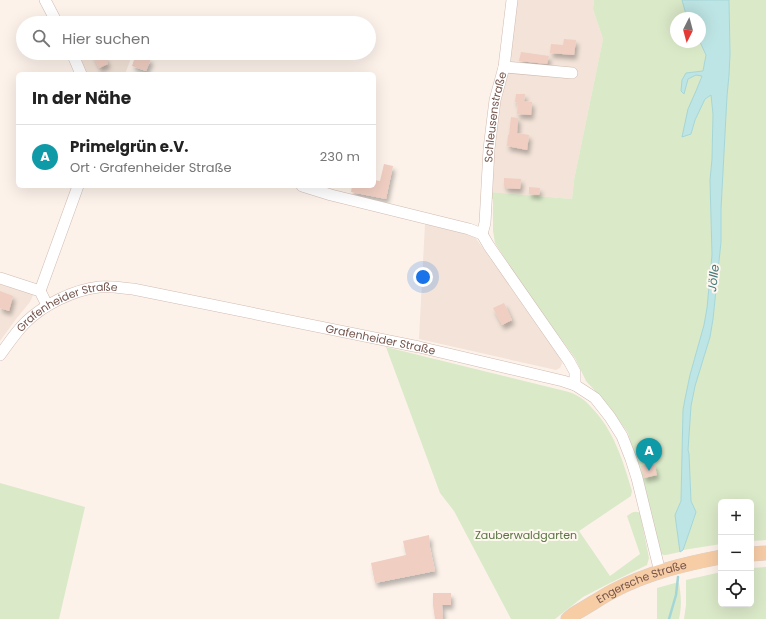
<!DOCTYPE html>
<html lang="de">
<head>
<meta charset="utf-8">
<style>
  :root { --surface:#fff; --page:#f2f2f2; --text:#222; --muted:#767676; --line:#e0e0e0; --accent:#e06055 }
  body { margin:0; font-family:Poppins,sans-serif; background:var(--page); color:var(--text) }
  .controls { position:absolute; right:12px; bottom:12px; display:grid; overflow:hidden; border-radius:6px; box-shadow:0 4px 16px #0002 }
  .controls button { width:36px; height:36px; display:grid; place-items:center; padding:0; border:0; border-bottom:1px solid var(--line); background:var(--surface); color:var(--text); font:20px sans-serif }
  .compass { position:absolute; left:670px; top:12px; width:36px; height:36px; border-radius:50%; background:var(--surface); box-shadow:0 4px 16px #0002; rotate:186deg }
  .you { position:absolute; left:423px; top:277px; width:14px; height:14px; margin:-10px; border:3px solid #fff; border-radius:50%; background:#1a73e8; box-shadow:0 0 0 6px #1a73e833 }
  .badge { display:grid; place-items:center; width:26px; height:26px; border-radius:50%; background:var(--accent); color:#fff; font-size:13px; font-weight:700 }
  .pin { position:absolute; translate:-50% -33px; filter:drop-shadow(0 1px 2px #0008) }
  .pin::after { content:''; position:absolute; top:21px; width:14px; height:12px; background:inherit; clip-path:polygon(0 0,100% 0,50% 100%) }
  .list { margin:0; padding:0; list-style:none }
  h2 { display:flex; justify-content:space-between; align-items:center; height:52px; margin:0; padding:0 16px; font-size:17px }
  h2 small { font-size:13px; font-weight:400; color:var(--muted) }
  .list li { display:grid; grid-template-columns:26px 1fr auto; gap:12px; align-items:center; box-sizing:border-box; height:64px; padding:0 16px; border-top:1px solid var(--line) }
  .list b { display:block; font-size:15px; white-space:nowrap }
  .list p { margin:0; font-size:13px; white-space:nowrap; color:var(--muted) }
  .list em { font-size:13px; font-style:normal; color:var(--muted) }
  .icon { flex:none; width:22px; height:22px; fill:none; stroke:currentColor; stroke-width:2; stroke-linecap:round; stroke-linejoin:round }
  .map { position:relative; flex:none; width:766px; height:619px; overflow:hidden }
  .search { position:absolute; background:var(--surface); box-shadow:0 4px 16px #0002; left:16px; top:16px; width:360px; height:44px; display:flex; align-items:center; gap:10px; box-sizing:border-box; padding:0 14px; border-radius:22px; color:var(--muted); font-size:15px }
  .panel { position:absolute; background:var(--surface); box-shadow:0 4px 16px #0002; left:16px; top:72px; width:360px; height:116px; border-radius:6px }
  .map>svg:first-child { display:block }
</style>
</head>
<body>
<div class="map">
<svg width="766" height="619" viewBox="0 0 766 619">
  <defs>
    <filter id="shadow"><feDropShadow dx="2.5" dy="4.5" stdDeviation="2" flood-color="#0004"/></filter>
  </defs>
  <rect width="100%" height="100%" fill="#fcf2ea"/>
  <!-- residential -->
  <path fill="#f3e3d8" d="M508 0H594L593 9 603 39 574 180 572 199 491 192 499 64Z
    M76 53H133L125 74H86Z
    M425 224 463 233 475 237 558 354 562 363 560 368 556 370 419 339Z
    M0 282 34 293 30 302 16 319 0 341Z"/>
  <!-- green -->
  <path fill="#dae9c8" d="M594 0H682L687 18H676V42H700L706 55 703 71 687 73 688 79 696 75H702L696 91 691 134 695 120 705 99 712 94 713 114 712 159 710 180 712 255 707 308 704 326 690 375 685 399 683 410 681 501 675 515 680 552 666 555H663L661 553 628 433 609 406 586 381 575 358 525 290 495 243 493 231V199H490L491 192 572 199 574 180 603 39 593 9Z
    M729 0H766V540L751 541V502H721V544L683 550 691 527 696 512 691 501 689 454 688 450 691 406 695 386 710 337 713 319 721 242V209L727 96 729 75 730 54Z
    M386 347 565 391C569 392 573 393 576 395 582 398 587 402 591 407 614 430 623 461 632 491L631 496 579 531 610 576 640 554 627 516C631 513 635 510 640 513L649 558 647 565 606 585 583 597 555 619H511L454 511 440 493Z
    M0 483 85 507 59 619H0Z
    M766 567V619H684L686 605V580L721 572V604H751V568Z
    M675 583H679C681 595 682 606 679 619H657V588Z"/>
  <!-- water -->
  <path fill="#bee5e5" stroke="#a5d6d7" d="M682 0H729L730 54 729 75 727 96 721 209V242L713 319 710 337 695 386 691 406 688 450 689 454 691 501 696 512 691 527 683 550 680 552 675 515 681 501 683 410 685 399 690 375 704 325 707 308 712 255 710 180 712 159 713 114 711 95 705 99 695 120 691 134 682 137 688 109 696 91 702 76 696 75 688 79 684 94 681 91 682 80 686 73 703 71 706 55 700 42V18H687Z"/>
  <g fill="none" stroke-linecap="round" stroke-linejoin="round">
    <!-- stream -->
    <path stroke="#a5d6d7" stroke-width="2.5" d="M669 619 676 595 678 577"/>
  </g>
  <!-- building -->
  <path fill="#f0cec2" filter="url(#shadow)" d="M564 39 576 40 574 55 550 53 551 44 563 45Z
    M521 52 549 56 547 64 519 61Z
    M92 53H100L101 57 105 56 108 64 99 68Z
    M136 54 151 59 146 71 132 66Z
    M516 94H525L524 101 532 102 531 115 517 114 518 103 515 102Z
    M511 117 518 118 517 133 529 135 527 150 507 146 508 135H509Z
    M384 164 393 166 386 199 351 192 352 186H374V180L380 181Z
    M504 178 521 179 520 189 506 188V186H504Z
    M529 187 540 188 539 195 529 194Z
    M0 291 13 296 9 311 0 308Z
    M504 303 512 320 502 325 493 308Z
    M654 463 657 475 644 478 641 466Z
    M429 535 430 543H429L435 571 375 583 371 563 406 555 403 541Z
    M433 593H451V605H442L443 619H435L433 605Z"/>
  <g fill="none" stroke-linecap="round" stroke-linejoin="round">
    <!-- minor casing -->
    <g stroke="#d0bbb2" stroke-width="12">
      <g id="minor">
        <path d="M45 0 57 23"/>
        <path d="M72 53 81 74"/>
        <path d="M504 67 572 73"/>
        <path d="M302 186 331 195 469 229 482 234 489 246 569 361 575 372V385"/>
        <path id="s1" d="M482 234 485 223 489 149 495 100 504 67 512 0"/>
        <path d="M0 278 40 291 47 305"/>
        <path d="M40 291 78 186"/>
        <path id="s2" d="M0 355C8 344 16 332 25 323 43 305 73 290 99 287 110 286 122 288 133 289L419 347 563 381 575 385 595 398 610 417 622 436 631 459 637 478 660 572"/>
      </g>
    </g>
    <!-- major casing -->
    <g stroke="#d9d0cd" stroke-width="15">
      <g id="major">
        <path d="M751 554 766 553"/>
        <path id="s3" d="M568 619 574 614C587 607 600 598 613 591 647 573 684 564 721 557"/>
      </g>
    </g>
    <!-- minor -->
    <use href="#minor" stroke="#fff" stroke-width="11"/>
    <!-- major -->
    <use href="#major" stroke="#f7cda6" stroke-width="14"/>
  </g>
  <g text-anchor="middle" dominant-baseline="central" stroke-width="4" stroke-linejoin="round" paint-order="stroke">
    <!-- street labels -->
    <g font-size="11" fill="#76564e" stroke="#fef7f0">
      <text stroke="none"><textPath href="#s1" startOffset="118">Schleusenstraße</textPath></text>
      <text stroke="none"><textPath href="#s2" startOffset="87">Grafenheider Straße</textPath></text>
      <text stroke="none"><textPath href="#s2" startOffset="411">Grafenheider Straße</textPath></text>
      <text stroke="none"><textPath href="#s3" startOffset="83">Engersche Straße</textPath></text>
    </g>
    <!-- park labels -->
    <g font-size="11" fill="#597543" stroke="#fef7f0">
      <text x="526" y="535">Zauberwaldgarten</text>
    </g>
    <!-- water labels -->
    <g font-size="12" font-style="italic" fill="#42787a" stroke="#fef7f0">
      <text transform="translate(713 278) rotate(-84)">Jölle</text>
    </g>
  </g>
</svg>
<div class="controls">
<button>+</button>
<button>−</button>
<button><svg class="icon" aria-label="locate" viewBox="0 0 24 24"><circle cx="12" cy="12" r="6"/><path d="M12 2v4M12 18v4M2 12h4M18 12h4"/></svg></button>
</div>
<svg class="compass" viewBox="-18 -18 36 36"><path d="M0-13l5 13h-10z" fill="#e53935"/><path d="M0 13l5-13h-10z" fill="#767676"/></svg>
<div class="you"></div>
<div class="pin badge" style="left:649px;top:471px;background:#0f9aa8">A</div>
<div class="search"><svg class="icon" aria-label="search" viewBox="0 0 24 24"><circle cx="10" cy="10" r="6"/><path d="M15 15l6 6"/></svg>Hier suchen</div>
<section class="panel">
<h2>In der Nähe<small></small></h2>
<ul class="list">
<li><span class="badge" style="background:#0f9aa8">A</span><div><b>Primelgrün e.V.</b><p>Ort · Grafenheider Straße</p></div><em>230 m</em></li>
</ul>
</section>
</div>
</body>
</html>
